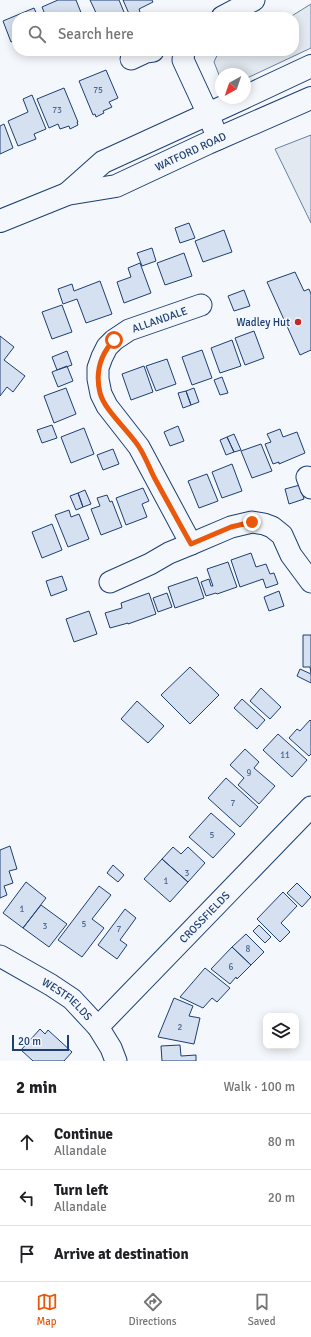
<!DOCTYPE html>
<html lang="en">
<head>
<meta charset="utf-8">
<style>
  :root { --surface:#fff; --page:#f6f6f6; --text:#202124; --muted:#757577; --line:#e0e0e0; --accent:#ea580c }
  body { margin:0; font-family:Signika,sans-serif; background:var(--page); color:var(--text) }
  .controls { position:absolute; right:12px; bottom:12px; display:grid; overflow:hidden; border-radius:8px; box-shadow:0 2px 10px #0003 }
  .controls button { width:36px; height:36px; display:grid; place-items:center; padding:0; border:0; border-bottom:1px solid var(--line); background:var(--surface); color:var(--text); font:20px sans-serif }
  .compass { position:absolute; left:215px; top:68px; width:36px; height:36px; border-radius:50%; background:var(--surface); box-shadow:0 2px 10px #0003; rotate:220deg }
  .scale { position:absolute; left:12px; bottom:10px; width:57px; box-sizing:border-box; padding-left:4px; border:2px solid #1d3f73; border-top:0; font-size:11px; line-height:14px; white-space:nowrap; color:#1d3f73; -webkit-text-stroke:3px #f4f7fb; paint-order:stroke }
  .stop { position:absolute; width:12px; height:12px; margin:-9px; border:3px solid #ea580c; border-radius:50%; background:#fff }
  .stop.end { background:#ea580c; border-color:#fff; box-shadow:0 1px 4px #0008 }
  .list { margin:0; padding:0; list-style:none }
  h2 { display:flex; justify-content:space-between; align-items:center; height:52px; margin:0; padding:0 16px; font-size:17px }
  h2 small { font-size:13px; font-weight:400; color:var(--muted) }
  .list li { display:grid; grid-template-columns:26px 1fr auto; gap:12px; align-items:center; box-sizing:border-box; height:56px; padding:0 16px; border-top:1px solid var(--line) }
  .list b { display:block; font-size:15px; white-space:nowrap }
  .list p { margin:0; font-size:13px; white-space:nowrap; color:var(--muted) }
  .list em { font-size:13px; font-style:normal; color:var(--muted) }
  .icon { flex:none; width:22px; height:22px; fill:none; stroke:currentColor; stroke-width:2; stroke-linecap:round; stroke-linejoin:round }
  .map { position:relative; flex:none; width:311px; height:1061px; overflow:hidden }
  .search { position:absolute; background:var(--surface); box-shadow:0 2px 10px #0003; left:12px; right:12px; top:12px; height:44px; display:flex; align-items:center; gap:10px; box-sizing:border-box; padding:0 14px; border-radius:16px; color:var(--muted); font-size:15px }
  .sheet { height:220px; background:var(--surface) }
  nav { display:flex; justify-content:space-around; align-items:center; box-sizing:border-box; height:56px; border-top:1px solid var(--line); background:var(--surface); font-size:11px; color:var(--muted) }
  nav a { display:grid; justify-items:center; gap:2px }
  nav .on { color:var(--accent) }
  .map>svg:first-child { display:block }
</style>
</head>
<body>
<div class="map">
<svg width="311" height="1061" viewBox="0 0 311 1061">
  <rect width="100%" height="100%" fill="#f4f7fb"/>
  <!-- green -->
  <path fill="#e3e9f0" stroke="#687fa3" d="M311 4V48L245 79V74H221V80L214 62 219 51H294V17H290Z
    M311 135V223L275 149Z"/>
  <!-- building -->
  <path fill="#d5e0f0" stroke="#1d3f73" d="M58 0H76L82 15 77 17H46L42 7Z
    M90 0H119L126 17H98Z
    M123 0H152L153 2 139 9 140 12 130 16Z
    M34 8 38 17H17V40L11 42 3 21Z
    M106 70 118 98 109 102 112 107 103 111 104 113 96 117 95 114 93 115 79 81Z
    M64 88 78 122H77L78 125 70 129 69 126 60 129 58 124 49 128 37 99Z
    M32 95 46 129 34 134 36 139 18 146 8 121 28 112 23 99Z
    M4 124 13 148 0 154V126Z
    M189 223 195 238 180 243 175 228Z
    M224 230 232 252 203 262 195 241Z
    M152 248 156 261 142 266 137 253Z
    M184 253 192 276 165 285 157 263Z
    M140 263 151 293 124 303 117 282 131 277 128 268Z
    M295 272 304 291 309 289 311 294V350L300 355 267 282Z
    M100 281 112 314 86 323 77 299 63 304 58 289 72 284 74 291Z
    M244 290 250 306 234 311 228 296Z
    M62 305 72 332 52 339 42 312Z
    M254 331 264 358 245 365 235 338Z
    M0 336 14 347 4 360 25 376 13 392 7 387 0 396Z
    M232 340 241 366 220 373 211 348Z
    M202 350 212 378 192 385 182 357Z
    M67 351 72 365 57 370 52 357Z
    M167 359 176 384 156 391 146 366Z
    M67 366 73 381 58 387 52 372Z
    M144 366 153 392 131 400 122 374Z
    M222 377 228 393 220 395 214 380Z
    M66 388 76 414 54 423 44 396Z
    M194 388 199 402 191 405 186 391Z
    M186 391 191 405 183 408 178 393Z
    M52 425 57 438 42 443 37 430Z
    M178 426 184 441 170 446 164 432Z
    M84 428 94 454 71 463 61 437Z
    M280 429 283 437 297 432 305 453 279 464V462L273 464 265 444 271 442 267 434Z
    M234 434 241 450 234 452 227 437Z
    M227 437 234 452 226 455 220 440Z
    M261 444 272 471 252 478 241 451Z
    M113 449 119 464 103 470 97 455Z
    M232 464 242 491 222 498 212 472Z
    M207 474 218 501 199 508 188 481Z
    M300 485 304 499 289 504 285 489Z
    M143 488 149 501 142 504 147 517 126 525 116 498Z
    M85 490 91 504 83 507 78 493Z
    M78 493 83 507 76 510 70 496Z
    M107 495 110 502 112 501 122 527 101 535 91 509 100 506 97 498Z
    M69 510 71 517 79 514 89 539 68 547 55 515Z
    M52 524 62 550 42 558 32 532Z
    M251 553 256 567 266 564 270 574 274 573 278 584 266 588 263 579 240 587 231 560Z
    M228 562 237 587 217 594 216 593 206 596 201 582 209 579 211 586H213L207 569Z
    M62 576 67 590 51 596 46 581Z
    M197 577 204 598 175 608 168 587Z
    M279 591 284 606 269 611 264 597Z
    M149 593 156 614 128 624V623L110 628 105 613 122 608 121 603Z
    M167 593 172 607 158 612 153 598Z
    M89 611 97 634 74 642 66 619Z
    M303 635H311V673L310 667H303Z
    M190 667 219 695 190 724 161 695Z
    M300 669 311 674V683L297 676Z
    M261 688 281 707 270 719 250 701Z
    M242 699 265 720 257 729 234 708Z
    M137 701 164 726 148 743 121 719Z
    M310 720 311 721V754L309 756 289 738 297 729 300 731Z
    M278 734 307 760 292 777 263 750Z
    M245 749 259 762 254 768 275 786 259 804 238 785 244 778 230 765Z
    M226 778 258 807 240 827 208 798Z
    M211 813 235 834 213 858 189 837Z
    M10 846 17 869 9 871 13 883 4 886 7 895 0 898V850Z
    M173 847 181 854 188 847 205 863 188 882 162 859Z
    M162 859 188 882 170 902 144 879Z
    M113 865 124 875 118 882 107 873Z
    M26 882 46 898 23 928 3 913Z
    M297 883 311 897 302 907 287 893Z
    M99 886 111 895 92 919 104 928 82 957 58 940Z
    M283 892 297 906 281 923 290 932 280 942 257 919Z
    M41 905 67 924 49 947 23 928Z
    M125 909 136 918 120 940 127 945 117 959 98 945Z
    M259 925 271 937 265 943 253 931Z
    M246 934 264 952 251 965 232 947Z
    M232 947 251 965 237 979 236 977 230 984 211 969Z
    M205 968 230 988 217 1002 212 998 203 1008 180 997Z
    M174 998 193 1006 189 1016 200 1018 194 1044 158 1037Z
    M40 1029 45 1034 48 1030 72 1052 64 1061H33L21 1050Z
    M180 1045 181 1056 196 1055V1061H162L161 1046Z"/>
  <g fill="none" stroke-linecap="round" stroke-linejoin="round">
    <!-- minor casing -->
    <g stroke="#1d3f73" stroke-width="23">
      <g id="minor">
        <path d="M222 17 254 0"/>
        <path d="M184 51 183 60 208 114 218 139"/>
        <path d="M131 59 146 52 153 51"/>
        <path d="M307 477 311 488"/>
        <path id="s1" d="M191 544 139 447 107 406 101 394 98 379V368L102 357 107 347 114 340 129 330 201 305"/>
        <path d="M110 582 150 564 169 553 191 544 231 527 252 522 264 524 272 527 282 535 291 555 311 582"/>
        <path id="s2" d="M0 956 51 985 72 999 98 1027 111 1048 116 1061"/>
        <path id="s3" d="M98 1027 311 807"/>
      </g>
    </g>
    <!-- major casing -->
    <g stroke="#1d3f73" stroke-width="24">
      <g id="major">
        <path d="M245 97 311 66"/>
        <path d="M67 194 103 162 243 98"/>
        <path id="s4" d="M0 221 67 194 116 186 208 143 311 98"/>
      </g>
    </g>
    <!-- minor -->
    <use href="#minor" stroke="#f4f7fb" stroke-width="21"/>
    <!-- major -->
    <use href="#major" stroke="#f4f7fb" stroke-width="22"/>
  </g>
  <g fill="none" stroke-linecap="round" stroke-linejoin="round">
    <!-- route -->
    <path stroke="#ea580c" stroke-width="5" d="M114 340C100 355 95 372 100 393 105 411 128 430 139 447 145 456 149 467 154 477 166 499 178 521 191 544L231 527 252 522"/>
  </g>
  <!-- markers -->
  <circle fill="#c62828" stroke="#f4f7fb" stroke-width="1.5" cx="298" cy="322" r="4"/>
  <g text-anchor="middle" dominant-baseline="central" stroke-width="3" stroke-linejoin="round" paint-order="stroke">
    <!-- number labels -->
    <g font-size="9" fill="#4b6792">
      <text x="98" y="90">75</text>
      <text x="57" y="110">73</text>
      <text x="285" y="755">11</text>
      <text x="249" y="773">9</text>
      <text x="233" y="803">7</text>
      <text x="212" y="835">5</text>
      <text x="187" y="873">3</text>
      <text x="166" y="881">1</text>
      <text x="22" y="909">1</text>
      <text x="84" y="924">5</text>
      <text x="45" y="926">3</text>
      <text x="119" y="929">7</text>
      <text x="248" y="949">8</text>
      <text x="231" y="967">6</text>
      <text x="180" y="1027">2</text>
    </g>
    <!-- street labels -->
    <g font-size="11" fill="#1d3f73" stroke="#f4f7fb">
      <text stroke="none"><textPath href="#s4" startOffset="204">WATFORD ROAD</textPath></text>
      <text stroke="none"><textPath href="#s1" startOffset="285">ALLANDALE</textPath></text>
      <text stroke="none"><textPath href="#s3" startOffset="153">CROSSFIELDS</textPath></text>
      <text stroke="none"><textPath href="#s2" startOffset="80">WESTFIELDS</textPath></text>
    </g>
    <!-- poi labels -->
    <g font-size="11" fill="#1d3f73" stroke="#f4f7fb" text-anchor="end">
      <text x="290" y="322">Wadley Hut</text>
    </g>
  </g>
</svg>
<div class="controls">
<button><svg class="icon" aria-label="layers" viewBox="0 0 24 24"><path d="M12 4l9 5-9 5-9-5zM3 14l9 5 9-5"/></svg></button>
</div>
<svg class="compass" viewBox="-18 -18 36 36"><path d="M0-13l5 13h-10z" fill="#e53935"/><path d="M0 13l5-13h-10z" fill="#757577"/></svg>
<div class="scale">20 m</div>
<div class="stop" style="left:114px;top:340px"></div>
<div class="stop end" style="left:252px;top:522px"></div>
<div class="search"><svg class="icon" aria-label="search" viewBox="0 0 24 24"><circle cx="10" cy="10" r="6"/><path d="M15 15l6 6"/></svg>Search here</div>
</div>
<section class="sheet">
<h2>2 min<small>Walk · 100 m</small></h2>
<ul class="list">
<li><svg class="icon" aria-label="ahead" viewBox="0 0 24 24"><path d="M12 20V5M6 11l6-6 6 6"/></svg><div><b>Continue</b><p>Allandale</p></div><em>80 m</em></li>
<li><svg class="icon" aria-label="left" viewBox="0 0 24 24"><path d="M17 20v-9H6M10 6l-5 5 5 5"/></svg><div><b>Turn left</b><p>Allandale</p></div><em>20 m</em></li>
<li><svg class="icon" aria-label="arrive" viewBox="0 0 24 24"><path d="M6 21V4h12l-3 4 3 4H6"/></svg><div><b>Arrive at destination</b></div></li>
</ul>
</section>
<nav>
<a class="on"><svg class="icon" aria-label="map" viewBox="0 0 24 24"><path d="M3 6l6-2 6 2 6-2v14l-6 2-6-2-6 2zM9 4v14M15 6v14"/></svg>Map</a>
<a><svg class="icon" aria-label="directions" viewBox="0 0 24 24"><path d="M12 3l9 9-9 9-9-9zM9 14v-3h6M13 9l2 2-2 2"/></svg>Directions</a>
<a><svg class="icon" aria-label="saved" viewBox="0 0 24 24"><path d="M7 4h10v16l-5-4-5 4z"/></svg>Saved</a>
</nav>
</body>
</html>
